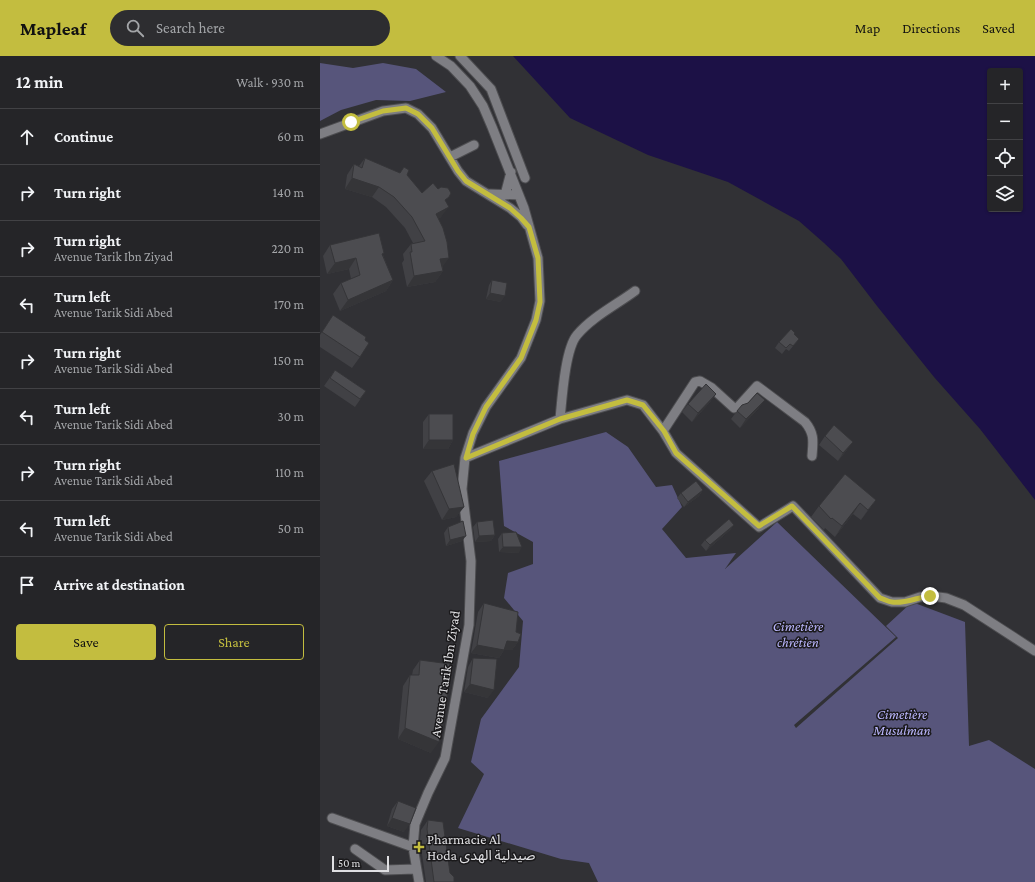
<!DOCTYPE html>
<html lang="en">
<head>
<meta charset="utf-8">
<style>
  :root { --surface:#252528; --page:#2d2d30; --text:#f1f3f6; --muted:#a3a5a8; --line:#424245; --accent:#c3bd3f }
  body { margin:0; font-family:"Crimson Pro","Noto Sans Arabic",serif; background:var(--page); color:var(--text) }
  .controls { position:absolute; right:12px; top:12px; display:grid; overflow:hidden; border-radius:4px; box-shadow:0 1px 3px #0004 }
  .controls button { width:36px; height:36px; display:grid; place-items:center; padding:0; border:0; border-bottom:1px solid var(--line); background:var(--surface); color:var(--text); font:20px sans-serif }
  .scale { position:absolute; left:12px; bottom:10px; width:57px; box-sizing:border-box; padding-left:4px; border:2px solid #e0e0e3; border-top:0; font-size:11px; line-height:14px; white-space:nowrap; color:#e0e0e3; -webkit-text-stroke:3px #1a191b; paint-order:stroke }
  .stop { position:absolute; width:12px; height:12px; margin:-9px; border:3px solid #c3bd3f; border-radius:50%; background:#fff }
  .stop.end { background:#c3bd3f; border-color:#fff; box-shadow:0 1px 4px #0008 }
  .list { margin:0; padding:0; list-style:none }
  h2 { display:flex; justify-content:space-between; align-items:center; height:52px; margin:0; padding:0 16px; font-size:17px }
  h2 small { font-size:13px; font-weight:400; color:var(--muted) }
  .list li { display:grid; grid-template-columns:26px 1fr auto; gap:12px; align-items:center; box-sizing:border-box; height:56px; padding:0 16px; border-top:1px solid var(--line) }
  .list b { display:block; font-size:15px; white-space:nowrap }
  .list p { margin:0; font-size:13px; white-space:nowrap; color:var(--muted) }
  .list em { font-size:13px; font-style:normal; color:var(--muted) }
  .actions { display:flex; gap:8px; padding:12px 16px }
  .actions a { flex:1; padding:9px 0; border:1px solid var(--accent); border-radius:4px; text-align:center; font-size:14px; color:var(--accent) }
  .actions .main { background:var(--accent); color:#111 }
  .icon { flex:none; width:22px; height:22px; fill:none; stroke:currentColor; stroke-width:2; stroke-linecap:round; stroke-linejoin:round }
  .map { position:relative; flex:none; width:715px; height:826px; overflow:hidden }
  header { display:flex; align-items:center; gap:24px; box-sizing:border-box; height:56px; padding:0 20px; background:var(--accent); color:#111 }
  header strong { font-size:19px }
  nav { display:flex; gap:22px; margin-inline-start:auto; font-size:14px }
  .search { width:280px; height:36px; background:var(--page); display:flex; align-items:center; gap:10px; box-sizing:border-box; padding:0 14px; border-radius:22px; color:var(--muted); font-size:15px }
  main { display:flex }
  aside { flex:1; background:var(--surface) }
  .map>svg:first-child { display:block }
</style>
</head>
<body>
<header>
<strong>Mapleaf</strong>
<div class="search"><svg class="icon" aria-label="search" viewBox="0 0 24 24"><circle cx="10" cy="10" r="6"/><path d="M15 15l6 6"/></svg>Search here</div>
<nav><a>Map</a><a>Directions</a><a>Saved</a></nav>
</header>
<main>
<aside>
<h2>12 min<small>Walk · 930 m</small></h2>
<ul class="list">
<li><svg class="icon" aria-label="ahead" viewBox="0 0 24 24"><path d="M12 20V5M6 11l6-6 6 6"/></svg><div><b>Continue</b></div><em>60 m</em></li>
<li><svg class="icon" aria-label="right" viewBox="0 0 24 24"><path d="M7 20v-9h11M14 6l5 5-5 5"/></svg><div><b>Turn right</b></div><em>140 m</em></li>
<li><svg class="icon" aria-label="right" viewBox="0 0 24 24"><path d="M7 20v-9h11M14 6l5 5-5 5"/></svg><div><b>Turn right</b><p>Avenue Tarik Ibn Ziyad</p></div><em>220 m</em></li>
<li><svg class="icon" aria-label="left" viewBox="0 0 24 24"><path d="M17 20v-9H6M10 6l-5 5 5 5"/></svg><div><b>Turn left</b><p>Avenue Tarik Sidi Abed</p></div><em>170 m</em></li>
<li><svg class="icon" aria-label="right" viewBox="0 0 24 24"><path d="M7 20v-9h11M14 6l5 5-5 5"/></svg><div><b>Turn right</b><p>Avenue Tarik Sidi Abed</p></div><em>150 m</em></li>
<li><svg class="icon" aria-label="left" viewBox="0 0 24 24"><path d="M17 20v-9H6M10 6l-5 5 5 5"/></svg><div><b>Turn left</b><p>Avenue Tarik Sidi Abed</p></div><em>30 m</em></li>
<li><svg class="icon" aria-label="right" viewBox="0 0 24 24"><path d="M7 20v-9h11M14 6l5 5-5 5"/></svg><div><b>Turn right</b><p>Avenue Tarik Sidi Abed</p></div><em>110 m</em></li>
<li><svg class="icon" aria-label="left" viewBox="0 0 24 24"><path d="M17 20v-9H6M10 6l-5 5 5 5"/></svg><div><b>Turn left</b><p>Avenue Tarik Sidi Abed</p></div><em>50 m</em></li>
<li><svg class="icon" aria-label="arrive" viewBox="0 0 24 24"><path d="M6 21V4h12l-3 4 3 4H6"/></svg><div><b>Arrive at destination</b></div></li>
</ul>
<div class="actions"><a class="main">Save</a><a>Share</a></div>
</aside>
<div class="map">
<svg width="715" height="826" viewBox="0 0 715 826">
  <rect width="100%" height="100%" fill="#313135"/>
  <!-- green -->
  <path fill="#57557b" d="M0 7 33 12 63 7 96 13 126 36 90 45 56 44 21 54 0 65Z
    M286 376 308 391 336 431 352 429 362 451 342 473 366 502 416 497 405 513 457 466 576 581 474 669 476 672 578 582 566 570 592 546 645 566 649 690 669 684 715 713V826H278L269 807 241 803 138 772 164 718 151 706 161 663 199 611 203 565 184 542 188 517 213 508V486L184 470 179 405Z"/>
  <!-- water -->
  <path fill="#1c1146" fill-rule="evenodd" d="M193 0H715V444L660 373 614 321 557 250 521 203 504 187 479 165 408 126 328 99 250 62ZM670 15H700V153H670Z"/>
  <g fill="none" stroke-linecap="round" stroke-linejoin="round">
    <!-- minor casing -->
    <g stroke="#4d4d50" stroke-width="11">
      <path id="minor" d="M140 0 171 33 205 122
        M0 78 63 55 86 52 98 58 112 72 138 115 146 125 190 152 201 161 207 169
        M130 101 154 89
        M170 138 199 139
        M185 139 191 116
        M240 363C242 343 245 293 257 279 272 261 296 249 315 235
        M343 375 375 326 380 325 392 332 414 352 418 351 437 330 485 366C495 378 493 386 492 400
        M145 402 240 363 307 344 323 349 343 375 356 397 439 471 473 450 560 542 572 546H585L600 541 611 540 626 542 644 549 715 595
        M12 762 93 791
        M35 793 65 814 96 813
        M99 826 93 791 95 768 108 737 125 702 149 569 151 505 142 433 145 402 153 377 166 351 201 302 216 264 220 245 218 202 204 152 172 71 163 50 150 30 131 10 116 0"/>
    </g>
    <!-- minor -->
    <use href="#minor" stroke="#7e7e83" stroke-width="9"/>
  </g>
  <!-- wall -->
  <path fill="#414145" d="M45 102 80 117 84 111 87 119 102 137 126 146 121 161 118 163 123 215 115 226 87 231 82 207 84 204 83 198 91 188 93 187 85 172 66 151 52 141 25 133 27 119 34 108 39 110Z
    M10 189 63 199 73 224 66 235 20 255 13 238 21 227 31 223 29 213 7 218 3 200Z
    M172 224 181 246 166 243 169 229Z
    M13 259 45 284 40 301 32 312 0 291V279Z
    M474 278 479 283 469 295 466 293 462 298 455 292 459 286Z
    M15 314 46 335 35 351 4 330Z
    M396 338 390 346 372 366 362 356 368 348Z
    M439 352 420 372 411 363 417 355Z
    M109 358 133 384 128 393H103V366Z
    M505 380 527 394 518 405 499 389Z
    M112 415 144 451 136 461 122 464 104 425Z
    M383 434 379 440 364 451 357 442 361 437Z
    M556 444 541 464 533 458 515 481 505 472 504 474 491 461 499 450Z
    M157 466 175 479 171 485 155 486 153 471Z
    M414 469 410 474 386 495 381 489 385 484Z
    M128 471 142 485 126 490 124 477Z
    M182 477 199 497 179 496 178 483Z
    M164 547 196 576 198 586 192 594H184L179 602 151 597 158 556Z
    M153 602 168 642 144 636 148 611Z
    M100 604 111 697 78 683 83 630 90 619H92L93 614Z
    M78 745 84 776 67 770 72 753Z
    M108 764 130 817 134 826H106L100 784 101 774Z"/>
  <!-- shaded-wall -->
  <path fill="#353538" d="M32 122 59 131 52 141 25 133Z
    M129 151 121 161 108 169 116 158Z
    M36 202 29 213 7 218 15 207Z
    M129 202 121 213 120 203Z
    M123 215 115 226 87 231 94 220Z
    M73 224 66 235 20 255 28 244Z
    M170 237 185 240 181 246 166 243Z
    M396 338 390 346 372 366 378 357Z
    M445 344 439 352 420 372 426 363Z
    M109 384H133L128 393H103Z
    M533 386 527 394 518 405 523 397Z
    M383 434 379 440 364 451 368 446Z
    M556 444 548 455 541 464 548 454Z
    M540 447 533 458 515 481 522 470Z
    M144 451 136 461 122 464 129 453Z
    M414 469 410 474 386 495 390 489Z
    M175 479 171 485 155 486 159 480Z
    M146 480 142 485 126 490 130 484Z
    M183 491H202L199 497 179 496Z
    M187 585 198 586 192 594H184L179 602 151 597 157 589Z
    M150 628 174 634 168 642 144 636Z
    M85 672 119 686 111 697 78 683Z
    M72 762 90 768 84 776 67 770Z"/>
  <!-- building -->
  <path fill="#4c4c50" stroke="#353538" d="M45 102 80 117 84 111 89 114 87 119 102 137 113 127 118 133 121 131 128 132 131 137 129 141 125 144 129 151 116 158 123 172 127 186 129 202 120 203 123 215 94 220 90 196H92L91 188 105 185 92 161 74 141 59 131 32 122 34 108 42 112Z
    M59 177 64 197 62 198 73 224 28 244 21 227 40 219 36 202 15 207 10 189Z
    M172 224 187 227 185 240 170 237Z
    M13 259 46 281 45 284 49 287 40 301 2 276Z
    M471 273 475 277 474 278 479 283 473 290 470 288 466 292 459 286Z
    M15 314 46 335 40 343 10 322Z
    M386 328 396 338 378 357 368 348Z
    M437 337 445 344 426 363 417 355 422 349 428 347Z
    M109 358H133V384H109Z
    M514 369 533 386 523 397 505 380Z
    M134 408 144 451 129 453 112 415Z
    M525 418 556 444 548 454 540 447 522 470 512 462 511 463 499 450Z
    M376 425 383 434 368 446 361 437Z
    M409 463 414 469 390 489 385 484Z
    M173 464 175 479 159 480 157 466Z
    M143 465 146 480 130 484 128 471Z
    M196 476 202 491H183L182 477Z
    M164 547 198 556 196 576 201 578 198 586 187 585 184 594 157 589Z
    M153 602 177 603 174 634 150 628Z
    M100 604 130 608 126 653 119 686 85 672 90 619H99Z
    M78 745 96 752 90 768 72 762Z
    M108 764 123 766 130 817 134 821V826H114L107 773Z"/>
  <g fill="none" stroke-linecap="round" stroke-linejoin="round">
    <!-- route -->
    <path stroke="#c3bd3f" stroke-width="5" d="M31 66 63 55 86 52 98 58 112 72 138 115 146 125 190 152 201 162 209 171 218 202 220 246 216 264 201 302 166 351 153 378 146 402 240 363 307 344 323 349 344 375 356 397 439 470 472 450 560 542C564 543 568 546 572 546 585 548 598 541 610 540"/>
  </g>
  <!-- markers -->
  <path fill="#c3bd3f" stroke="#1a191b" stroke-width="1.5" d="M97 785h4v4h4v4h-4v4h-4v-4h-4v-4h4z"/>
  <g text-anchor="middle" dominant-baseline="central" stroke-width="3" stroke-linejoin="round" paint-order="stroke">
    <!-- park labels -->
    <g font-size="14" font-style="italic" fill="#bab6fd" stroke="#1a191b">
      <text x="478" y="570">Cimetière<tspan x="478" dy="16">chrétien</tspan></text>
      <text x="582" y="658">Cimetière<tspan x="582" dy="16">Musulman</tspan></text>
    </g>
    <!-- street labels -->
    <g font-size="14" fill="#e0e0e3" stroke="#1a191b">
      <text transform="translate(125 618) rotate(-81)">Avenue Tarik Ibn Ziyad</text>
    </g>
    <!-- poi labels -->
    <g font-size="14" fill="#e0e0e3" stroke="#1a191b" text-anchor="start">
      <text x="107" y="783">Pharmacie Al<tspan x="107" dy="16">Hoda صيدلية الهدى</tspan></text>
    </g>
  </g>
</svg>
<div class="controls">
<button>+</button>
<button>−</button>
<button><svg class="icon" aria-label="locate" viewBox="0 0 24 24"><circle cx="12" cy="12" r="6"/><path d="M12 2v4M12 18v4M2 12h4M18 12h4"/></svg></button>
<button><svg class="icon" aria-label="layers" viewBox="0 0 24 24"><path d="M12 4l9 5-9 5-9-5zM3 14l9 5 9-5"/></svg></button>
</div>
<div class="scale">50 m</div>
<div class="stop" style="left:31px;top:66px"></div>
<div class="stop end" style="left:610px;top:540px"></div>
</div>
</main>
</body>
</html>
